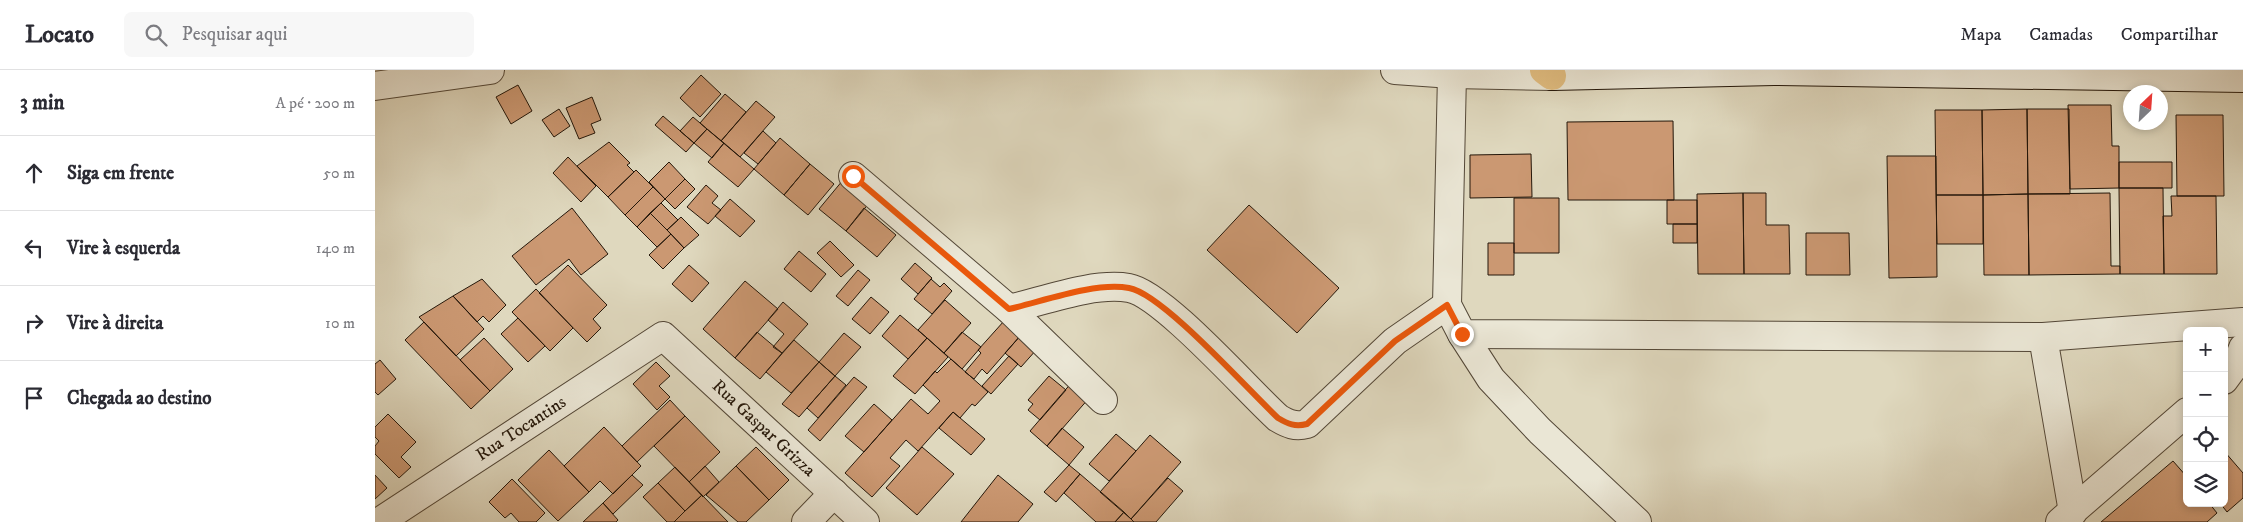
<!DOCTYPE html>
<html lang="pt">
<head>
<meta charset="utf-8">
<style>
  :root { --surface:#fff; --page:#f7f7f7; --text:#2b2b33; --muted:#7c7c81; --line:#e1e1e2 }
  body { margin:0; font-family:"IM FELL DW Pica",serif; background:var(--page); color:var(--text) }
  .controls { position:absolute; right:15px; bottom:15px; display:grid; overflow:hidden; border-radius:8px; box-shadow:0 2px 8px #0003 }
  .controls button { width:45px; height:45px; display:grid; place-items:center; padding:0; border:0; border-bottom:1px solid var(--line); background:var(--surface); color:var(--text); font:25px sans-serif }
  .compass { position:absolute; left:1748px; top:15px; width:45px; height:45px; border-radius:50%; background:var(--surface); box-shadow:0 2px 8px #0003; rotate:25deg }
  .stop { position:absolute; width:15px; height:15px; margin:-11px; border:4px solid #ea580c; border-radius:50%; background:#fff }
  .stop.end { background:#ea580c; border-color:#fff; box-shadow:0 1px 5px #0008 }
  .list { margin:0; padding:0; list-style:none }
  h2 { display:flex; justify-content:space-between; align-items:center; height:65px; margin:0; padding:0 20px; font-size:21px }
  h2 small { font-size:16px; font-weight:400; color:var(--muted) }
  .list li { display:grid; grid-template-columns:32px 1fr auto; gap:15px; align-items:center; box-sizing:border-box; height:75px; padding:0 20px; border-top:1px solid var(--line) }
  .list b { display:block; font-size:19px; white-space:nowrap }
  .list em { font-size:16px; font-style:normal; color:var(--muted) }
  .icon { flex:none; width:28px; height:28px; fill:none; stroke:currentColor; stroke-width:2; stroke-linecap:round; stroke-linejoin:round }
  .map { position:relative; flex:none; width:1868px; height:452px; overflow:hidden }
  header { display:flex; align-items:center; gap:30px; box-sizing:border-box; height:70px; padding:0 25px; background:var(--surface); border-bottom:1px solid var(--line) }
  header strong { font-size:24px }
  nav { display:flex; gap:28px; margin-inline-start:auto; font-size:18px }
  .search { width:350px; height:45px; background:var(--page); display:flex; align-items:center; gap:12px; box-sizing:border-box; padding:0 18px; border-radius:8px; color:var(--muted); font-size:19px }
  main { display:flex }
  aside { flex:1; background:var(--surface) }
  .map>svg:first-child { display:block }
</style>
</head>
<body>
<header>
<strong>Locato</strong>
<div class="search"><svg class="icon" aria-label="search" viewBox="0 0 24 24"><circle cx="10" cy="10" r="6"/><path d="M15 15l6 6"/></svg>Pesquisar aqui</div>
<nav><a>Mapa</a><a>Camadas</a><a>Compartilhar</a></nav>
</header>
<main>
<aside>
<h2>3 min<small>A pé · 200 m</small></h2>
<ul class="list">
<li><svg class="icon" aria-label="ahead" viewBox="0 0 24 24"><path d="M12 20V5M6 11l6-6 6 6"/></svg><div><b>Siga em frente</b></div><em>50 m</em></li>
<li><svg class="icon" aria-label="left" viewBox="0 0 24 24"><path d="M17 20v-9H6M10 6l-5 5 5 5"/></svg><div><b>Vire à esquerda</b></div><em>140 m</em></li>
<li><svg class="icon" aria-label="right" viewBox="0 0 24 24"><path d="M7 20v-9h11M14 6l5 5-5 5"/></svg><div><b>Vire à direita</b></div><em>10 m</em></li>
<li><svg class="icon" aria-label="arrive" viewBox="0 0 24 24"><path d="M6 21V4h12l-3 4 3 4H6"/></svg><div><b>Chegada ao destino</b></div></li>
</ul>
</aside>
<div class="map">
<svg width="1868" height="452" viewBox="0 0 1868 452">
  <rect width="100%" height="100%" fill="#dfd8be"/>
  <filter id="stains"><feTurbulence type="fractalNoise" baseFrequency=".004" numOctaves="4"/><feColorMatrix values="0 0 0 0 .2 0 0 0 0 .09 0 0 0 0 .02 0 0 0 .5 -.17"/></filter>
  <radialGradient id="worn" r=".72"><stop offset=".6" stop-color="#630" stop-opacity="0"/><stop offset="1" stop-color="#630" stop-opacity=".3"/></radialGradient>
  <!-- building -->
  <path fill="#cb9872" stroke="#24170a" d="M326 5 346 24 325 47 305 28Z
    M143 15 157 41 136 54 121 27Z
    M350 24 371 42 346 71 325 53Z
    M217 27 226 50 216 54 220 63 204 69 191 38Z
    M381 31 400 47 365 87 346 71Z
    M1693 35H1736L1737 76H1744V118L1695 119Z
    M184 39 195 56 179 67 167 50Z
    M1652 39H1694L1695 124H1653Z
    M1652 39 1653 124 1608 125 1607 40Z
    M1560 40H1607L1608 125H1561Z
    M1801 45H1848L1849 126H1802Z
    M288 46 319 73 311 82 280 55Z
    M318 47 332 59 319 73 305 61Z
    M1298 51 1299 130H1193L1192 52Z
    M332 59 349 73 337 88 319 73Z
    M388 61 401 73 383 94 369 83Z
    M405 68 435 94 409 125 379 99Z
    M234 72 255 93 252 95 259 102 233 127 202 96Z
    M349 73 379 99 363 117 333 92Z
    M1156 84 1157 127 1095 128V85Z
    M1512 86H1561L1562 207 1514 208Z
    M193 87 221 116 206 132 178 103Z
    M294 92 310 109 290 129 274 112Z
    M1744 92H1797V118H1744Z
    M435 94 459 114 433 145 409 125Z
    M261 100 278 117 250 145 233 127Z
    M310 109 320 119 300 139 290 129Z
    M468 110 495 132 471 161 444 139Z
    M331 115 343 126 337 133 346 140 333 154 312 137Z
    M278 117 290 129 262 157 250 145Z
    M1744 118H1788L1789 204H1745Z
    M1368 123 1369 204H1323L1322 124Z
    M1368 123H1391V155H1414L1415 204H1369Z
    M1735 123 1736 196H1745V204L1654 205 1653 124Z
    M1653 124 1654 205H1609L1608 125Z
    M1561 125H1608V174H1562Z
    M1796 126H1841L1842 204H1789L1788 146H1797Z
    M1139 128H1184V183H1139Z
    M355 129 380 151 365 167 340 146Z
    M1292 130H1322V154H1292Z
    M286 133 303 150 292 160 275 143Z
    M874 135 964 218 922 263 832 180Z
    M197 138 233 184 206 205 194 189 161 215 137 186Z
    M489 138 521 165 502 187 471 161Z
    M275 143 296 164 282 177 262 157Z
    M306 147 324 165 309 178 292 160Z
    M1298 154H1322V173H1298Z
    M1431 163H1474L1475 205H1431Z
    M296 164 309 178 288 199 274 185Z
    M455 171 479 195 466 207 442 183Z
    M1113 173H1139V205H1113Z
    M424 181 451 204 436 222 409 199Z
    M540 193 557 208 543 224 526 209Z
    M193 195 232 235 218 249 226 258 212 272 164 223Z
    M314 195 334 213 317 232 297 214Z
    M483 200 495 210 473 236 461 226Z
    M107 209 131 235 114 252 108 246 102 252 78 226Z
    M556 209 565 217 569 213 577 221 557 244 539 229Z
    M370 211 403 239 360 288 328 259Z
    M161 219 198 258 175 281 137 242Z
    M78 226 109 259 81 286 44 247Z
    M496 227 514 242 495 264 477 249Z
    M570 230 596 253 569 283 543 260Z
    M408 232 433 254 407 283 398 277 409 264 393 250Z
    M525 245 552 268 533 289 507 266Z
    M143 248 170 276 153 292 126 264Z
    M629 251 646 265 612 304 607 299 599 309 590 302 606 283 603 280Z
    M49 252 115 321 96 339 30 270Z
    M382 262 407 283 385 309 360 288Z
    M587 262 606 277 587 299 569 283Z
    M469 263 486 277 460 306 444 292Z
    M646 265 662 279 646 297 630 283Z
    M109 268 138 299 115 321 85 290Z
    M552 268 573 287 540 324 518 306Z
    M419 270 444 292 416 323 391 302Z
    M634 286 643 294 616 324 607 316Z
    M576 289 613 322 600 336 597 334 585 348 578 342 543 381 531 370 515 388 525 396 497 427 470 403 536 329 553 344 565 331 548 315 560 301 562 303Z
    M5 290 21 309 3 325 0 322V294Z
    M281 292 295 306 284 316 295 327 282 340 258 314Z
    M444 292 460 306 424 347 407 334Z
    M460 306 471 315 443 348 432 338Z
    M674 306 691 320 665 350 653 340 658 334 653 330Z
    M479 307 492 317 445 371 433 360Z
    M698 311 715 327 672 376 655 361Z
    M295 330 310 346 262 392 247 376Z
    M499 334 517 350 489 382 470 366Z
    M578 342 610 369 596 385 564 358Z
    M13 344 41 372 26 387 36 397 24 408 0 384V376L4 371 0 367V357Z
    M310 346 345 382 314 412 279 376Z
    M229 357 266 396 238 424 225 411 214 422 189 396Z
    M687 358 709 377 694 395 672 376Z
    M741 364 761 381 734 411 714 394Z
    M775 365 806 392 756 449 725 422Z
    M381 377 414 410 394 430 361 396Z
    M547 377 579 404 542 445 511 418Z
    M174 380 214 422 183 451 143 410Z
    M1849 381 1868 403V428L1852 442 1845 433H1849Z
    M1798 391 1812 407V433H1834L1842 443 1832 452H1726Z
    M694 395 705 404 681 432 669 422Z
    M330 396 344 412 328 427 314 412Z
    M361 396 394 430 371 452H363L331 425Z
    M300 397 327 425 310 441 283 413Z
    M705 404 749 442 740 452H721L689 423Z
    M0 405 12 418 0 429Z
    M257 405 268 415 238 444 228 433Z
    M623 405 658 434 643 452H586Z
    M793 408 808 421 781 452H759L756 449Z
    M137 409 170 443 161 452H144L136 443 130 448 114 432Z
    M283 413 310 441 299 452H292L268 427Z
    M327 425 353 452H299L310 441Z
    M228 433 243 450 241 452H208Z
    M749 442 759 452H740Z"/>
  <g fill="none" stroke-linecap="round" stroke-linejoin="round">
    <!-- minor casing -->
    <g stroke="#534737" stroke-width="30">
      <g id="minor">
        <path d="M1020 0 1077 4 1177 6"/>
        <path d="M1077 4 1072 235 1087 264 1668 267 1868 252"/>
        <path d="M0 16 115 0"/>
        <path d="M478 106 634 239 728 330"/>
        <path d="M634 239C669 231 718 212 754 218 788 224 873 321 903 348 913 354 920 357 932 354L1020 271 1072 235"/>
        <path d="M1087 264 1116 309 1165 361 1262 452"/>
        <path d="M1668 267 1698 442"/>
        <path id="s1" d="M4 452 288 266 490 452"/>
        <path d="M431 452 459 423"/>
      </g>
    </g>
    <!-- tertiary casing -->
    <g stroke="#534737" stroke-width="30">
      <path id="tertiary" d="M1849 310 1863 291 1868 278
        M1685 452 1812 342"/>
    </g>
    <!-- secondary casing -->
    <g stroke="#24170a" stroke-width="30">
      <path id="secondary" d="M1177 6 1399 1 1868 8"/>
    </g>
    <!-- primary casing -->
    <g stroke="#24170a" stroke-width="30">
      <path id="primary" d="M1169 0 1177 6"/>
    </g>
    <!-- minor -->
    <use href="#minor" stroke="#eae6d5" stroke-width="28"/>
    <!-- tertiary -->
    <use href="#tertiary" stroke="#eae6d5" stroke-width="28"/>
    <!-- secondary -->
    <use href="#secondary" stroke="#eae6d5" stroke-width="28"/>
    <!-- primary -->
    <use href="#primary" stroke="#e0bc7f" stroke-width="28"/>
  </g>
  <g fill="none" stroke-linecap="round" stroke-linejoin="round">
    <!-- route -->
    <path stroke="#ea580c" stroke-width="6" d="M478 106 634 239C669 231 719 212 754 218 788 224 873 320 903 348 913 354 920 357 932 354L1020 271 1072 235 1087 264"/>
  </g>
  <g text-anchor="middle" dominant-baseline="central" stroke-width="4" stroke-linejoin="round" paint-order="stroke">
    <!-- street labels -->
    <g font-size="18" fill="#24170a" stroke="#eae6d5">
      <text stroke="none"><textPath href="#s1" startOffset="170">Rua Tocantins</textPath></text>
      <text stroke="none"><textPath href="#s1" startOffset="476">Rua Gaspar Grizza</textPath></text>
    </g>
  </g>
  <rect width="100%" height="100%" filter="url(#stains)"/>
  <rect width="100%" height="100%" fill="url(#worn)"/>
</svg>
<div class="controls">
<button>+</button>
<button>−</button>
<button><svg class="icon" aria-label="locate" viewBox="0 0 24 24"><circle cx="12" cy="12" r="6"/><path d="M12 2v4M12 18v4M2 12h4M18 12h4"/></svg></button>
<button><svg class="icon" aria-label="layers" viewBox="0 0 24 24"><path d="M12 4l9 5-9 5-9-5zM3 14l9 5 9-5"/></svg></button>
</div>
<svg class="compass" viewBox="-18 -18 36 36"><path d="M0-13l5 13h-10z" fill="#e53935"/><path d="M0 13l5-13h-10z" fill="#7c7c81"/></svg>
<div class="stop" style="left:478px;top:106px"></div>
<div class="stop end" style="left:1087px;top:264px"></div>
</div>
</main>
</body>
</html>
